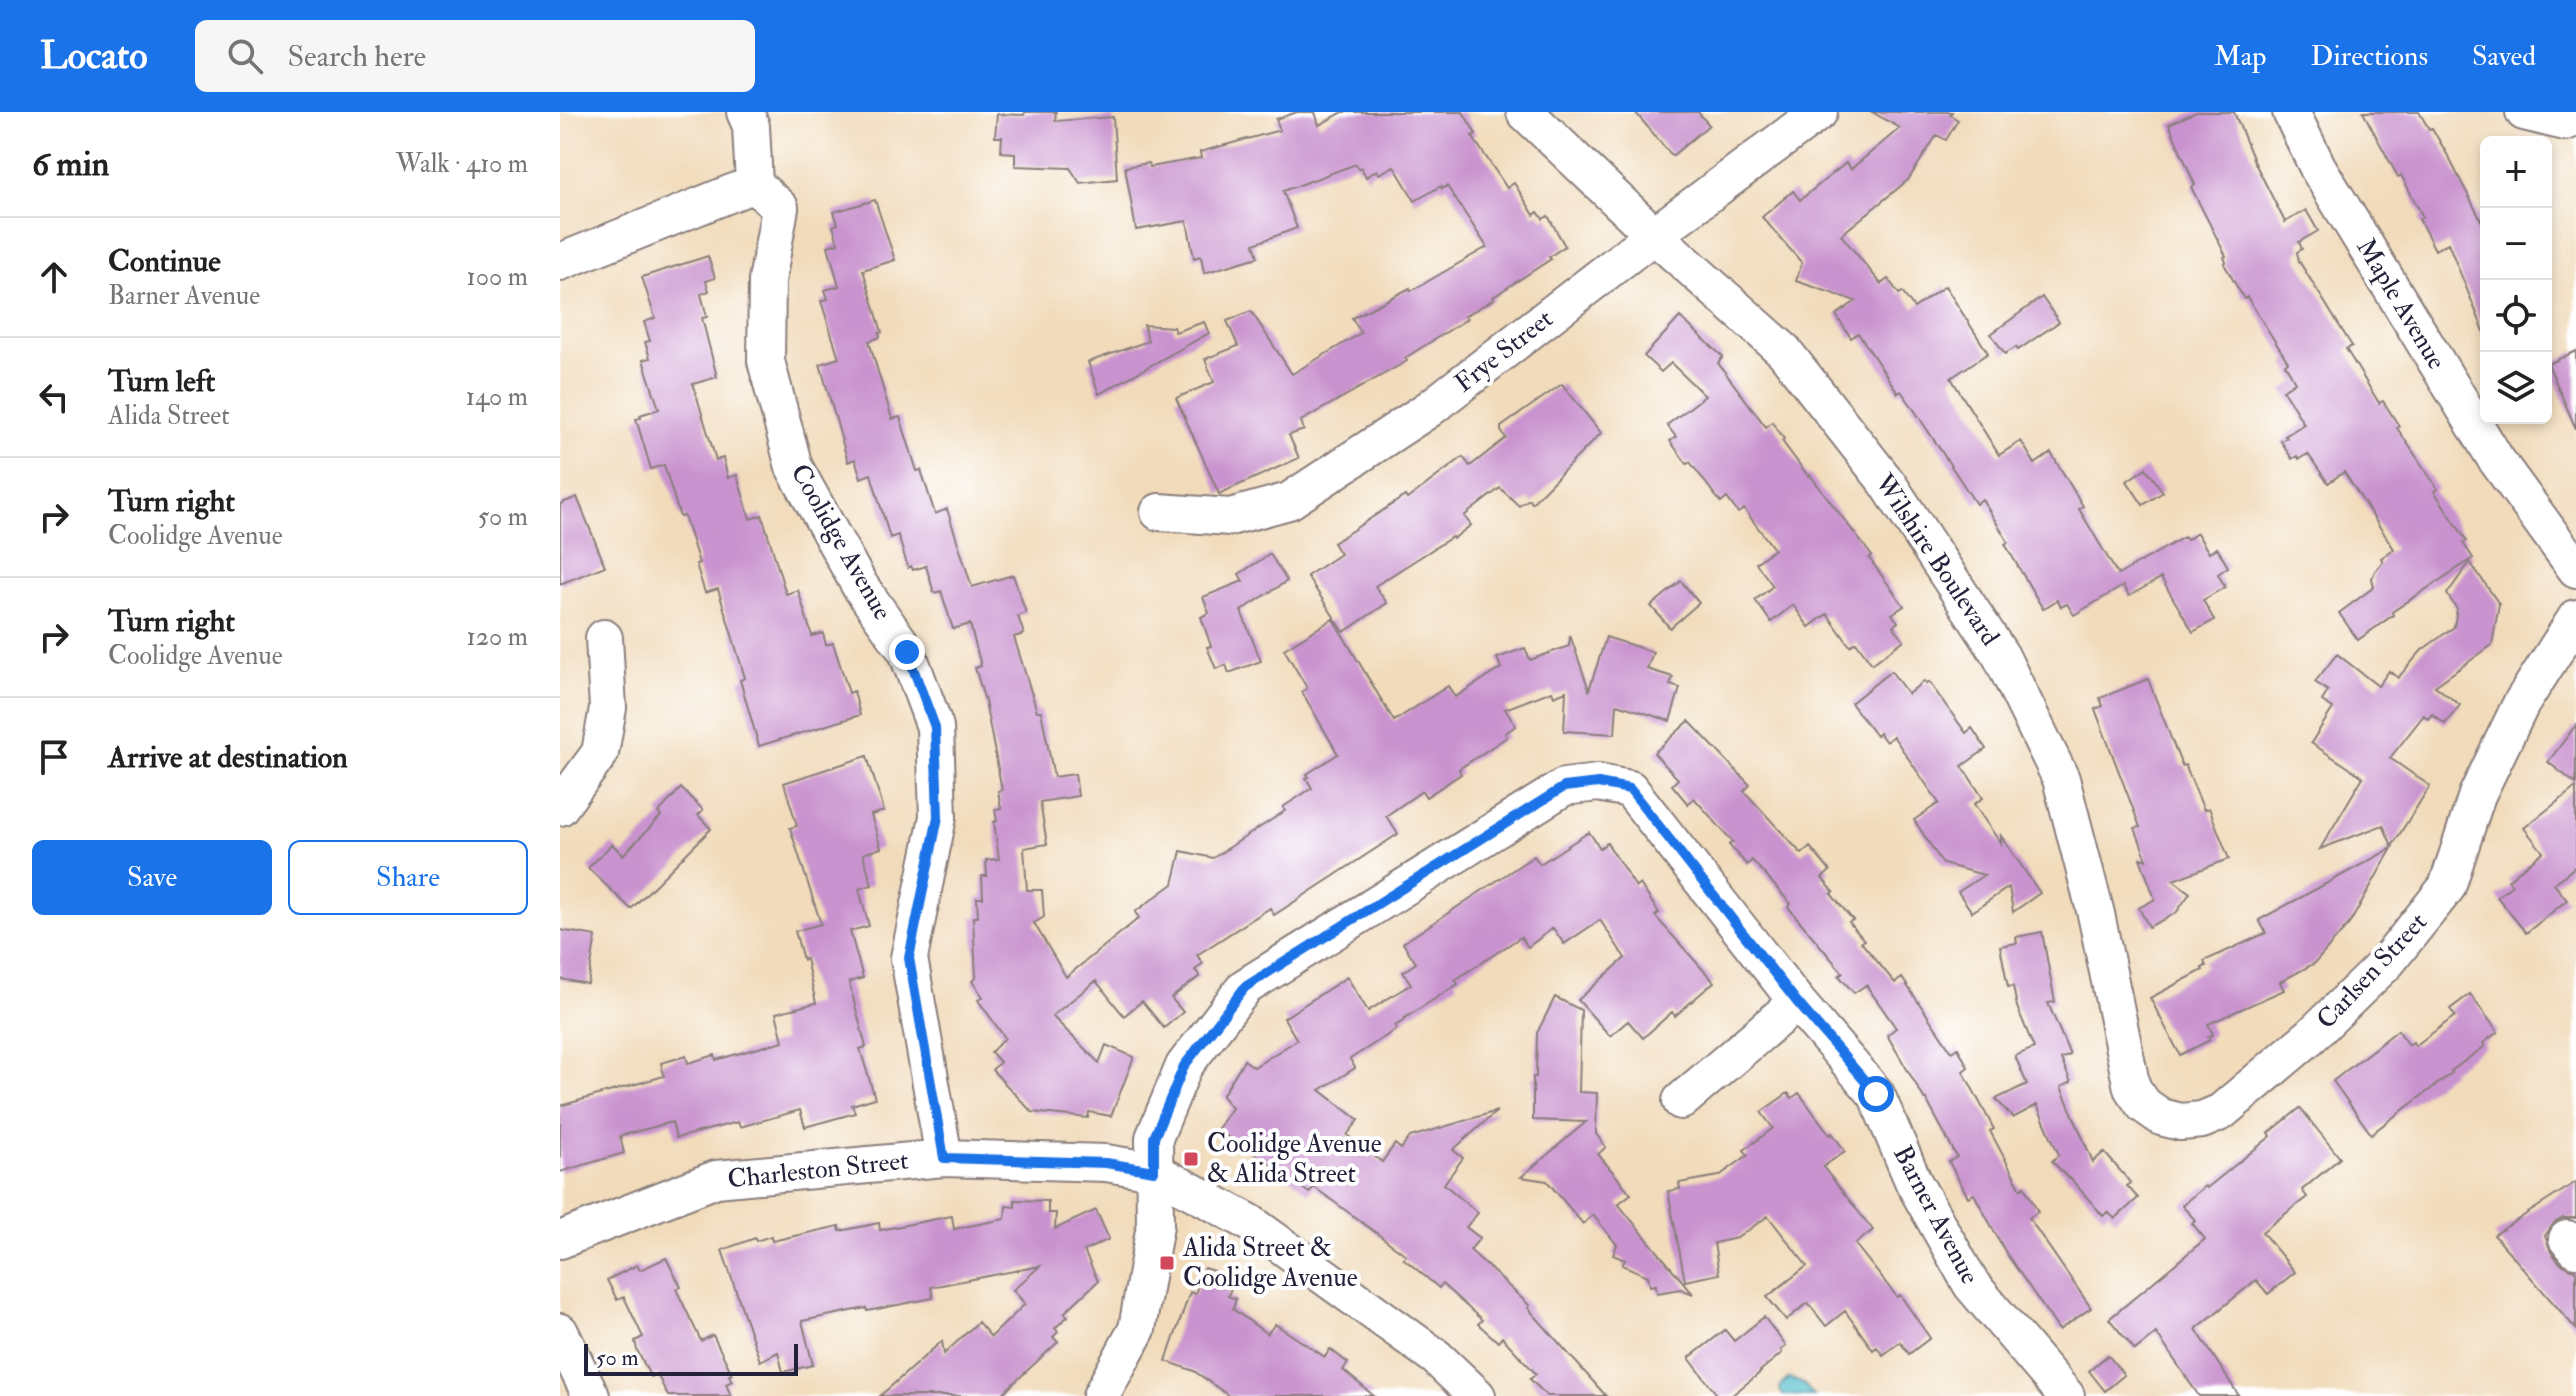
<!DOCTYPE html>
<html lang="en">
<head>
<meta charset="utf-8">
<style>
  :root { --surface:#fff; --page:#f6f6f6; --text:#222; --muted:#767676; --line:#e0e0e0; --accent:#1a73e8 }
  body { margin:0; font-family:"IM FELL Double Pica",serif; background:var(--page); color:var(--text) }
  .controls { position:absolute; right:24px; top:24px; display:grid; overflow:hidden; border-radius:12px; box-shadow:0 4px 12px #0003 }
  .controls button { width:72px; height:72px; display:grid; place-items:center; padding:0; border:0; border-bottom:2px solid var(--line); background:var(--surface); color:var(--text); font:40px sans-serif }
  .scale { position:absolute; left:24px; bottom:20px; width:214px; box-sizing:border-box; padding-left:8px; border:4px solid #22223b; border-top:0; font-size:22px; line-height:28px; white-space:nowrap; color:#22223b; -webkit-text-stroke:6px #fff; paint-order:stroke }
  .stop { position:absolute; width:24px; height:24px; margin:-18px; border:6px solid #1a73e8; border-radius:50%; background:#fff }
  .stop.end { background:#1a73e8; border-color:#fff; box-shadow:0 2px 8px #0008 }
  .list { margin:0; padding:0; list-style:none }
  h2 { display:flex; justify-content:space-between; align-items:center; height:104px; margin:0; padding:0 32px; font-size:34px }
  h2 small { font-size:26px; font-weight:400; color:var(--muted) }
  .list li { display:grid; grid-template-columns:52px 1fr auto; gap:24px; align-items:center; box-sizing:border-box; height:120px; padding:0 32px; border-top:2px solid var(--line) }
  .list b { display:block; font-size:30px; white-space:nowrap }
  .list p { margin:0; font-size:26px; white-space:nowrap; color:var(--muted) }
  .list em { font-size:26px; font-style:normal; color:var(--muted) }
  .actions { display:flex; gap:16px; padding:24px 32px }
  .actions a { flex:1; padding:18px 0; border:2px solid var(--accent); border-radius:12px; text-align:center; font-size:28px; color:var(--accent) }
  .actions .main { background:var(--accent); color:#fff }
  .icon { flex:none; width:44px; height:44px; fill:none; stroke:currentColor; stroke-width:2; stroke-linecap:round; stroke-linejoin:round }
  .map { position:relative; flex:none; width:2016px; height:1284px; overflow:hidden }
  header { display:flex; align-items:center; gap:48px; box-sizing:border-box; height:112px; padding:0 40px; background:var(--accent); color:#fff }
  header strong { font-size:38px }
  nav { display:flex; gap:44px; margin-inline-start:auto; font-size:28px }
  .search { width:560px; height:72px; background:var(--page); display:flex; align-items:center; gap:20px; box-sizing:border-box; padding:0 28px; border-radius:12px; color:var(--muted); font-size:30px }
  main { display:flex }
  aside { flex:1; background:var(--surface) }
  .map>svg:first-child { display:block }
</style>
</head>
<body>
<header>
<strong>Locato</strong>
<div class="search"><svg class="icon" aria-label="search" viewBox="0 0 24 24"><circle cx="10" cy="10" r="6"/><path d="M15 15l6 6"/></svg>Search here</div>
<nav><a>Map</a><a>Directions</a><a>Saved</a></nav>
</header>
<main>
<aside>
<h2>6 min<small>Walk · 410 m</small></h2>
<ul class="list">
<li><svg class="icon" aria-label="ahead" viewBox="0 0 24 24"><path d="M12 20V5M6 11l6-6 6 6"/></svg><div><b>Continue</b><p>Barner Avenue</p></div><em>100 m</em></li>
<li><svg class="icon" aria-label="left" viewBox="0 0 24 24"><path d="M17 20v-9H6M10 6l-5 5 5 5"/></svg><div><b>Turn left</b><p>Alida Street</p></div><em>140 m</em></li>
<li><svg class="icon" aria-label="right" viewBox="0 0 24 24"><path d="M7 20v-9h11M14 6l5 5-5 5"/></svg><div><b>Turn right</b><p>Coolidge Avenue</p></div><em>50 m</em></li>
<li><svg class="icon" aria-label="right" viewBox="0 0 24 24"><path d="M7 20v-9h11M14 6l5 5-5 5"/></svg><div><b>Turn right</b><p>Coolidge Avenue</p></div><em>120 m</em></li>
<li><svg class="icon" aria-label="arrive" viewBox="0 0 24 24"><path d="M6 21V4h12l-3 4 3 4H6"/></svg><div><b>Arrive at destination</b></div></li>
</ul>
<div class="actions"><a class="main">Save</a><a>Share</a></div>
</aside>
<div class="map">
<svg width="2016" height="1284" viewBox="0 0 2016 1284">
  <rect width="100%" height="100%" fill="#fff"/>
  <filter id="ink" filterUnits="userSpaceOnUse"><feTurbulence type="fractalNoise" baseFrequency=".0125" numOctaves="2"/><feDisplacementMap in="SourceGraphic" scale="16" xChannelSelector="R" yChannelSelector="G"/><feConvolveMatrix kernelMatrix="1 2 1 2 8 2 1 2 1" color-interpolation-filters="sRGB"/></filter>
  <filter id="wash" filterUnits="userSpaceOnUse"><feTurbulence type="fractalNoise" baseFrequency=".006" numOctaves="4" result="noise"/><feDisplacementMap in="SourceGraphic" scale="32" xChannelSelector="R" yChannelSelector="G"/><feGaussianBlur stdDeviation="1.8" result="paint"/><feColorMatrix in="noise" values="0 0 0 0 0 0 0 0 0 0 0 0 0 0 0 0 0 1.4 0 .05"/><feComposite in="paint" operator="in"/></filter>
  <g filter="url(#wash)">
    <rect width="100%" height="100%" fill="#f1dbbb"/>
    <!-- water -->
    <path fill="#54c0cd" stroke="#3b7184" stroke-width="2" d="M1229 1266 1244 1272 1254 1284 1223 1283 1220 1278 1221 1273Z"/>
    <g id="blocks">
      <!-- building -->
      <path fill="#c993cf" d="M465 0H496L495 9 553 5 557 67 520 71 510 56 455 54V41L441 40 442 25H435L437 2 464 3Z
        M737 0H755L759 13 783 0H903L916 22 912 24 947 76 954 71 974 103 978 100 983 107 988 104 1005 134 989 145 991 147 933 185 934 187 905 204 907 207 845 246 847 249 741 309 744 318 729 323 739 346 659 382 616 286 654 270 645 247 678 234 667 209 691 199 732 262 801 221 792 206 850 176 851 179 927 135 887 74 882 77 881 74 855 89 834 54 819 62 817 58 806 65 801 55 798 57 796 52 723 79 737 116 694 132 698 145 644 161 641 144 634 146 627 109 576 118 565 55 589 51 590 55 641 46 640 40 720 18 716 7Z
        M1075 0H1138L1149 13 1112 44Z
        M1312 0H1392L1390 3 1398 8 1386 28 1377 23 1348 68 1281 123 1321 172 1328 167 1339 182 1342 180 1354 196 1385 174 1428 241 1391 266 1439 343 1461 329 1475 352 1491 341 1523 394 1519 397 1558 463 1624 425 1627 428 1637 421 1649 441 1657 436 1668 455 1658 462 1665 475 1643 488 1654 508 1633 520 1601 466 1569 484 1563 474 1514 503 1507 492 1501 495 1497 488 1483 497 1445 432 1448 430 1422 387 1416 392 1351 293 1341 279 1338 281 1298 221 1291 226 1276 203 1296 189 1236 169 1242 151 1202 105 1233 79 1240 88 1286 51 1291 57 1340 16Z
        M1636 0H1674L1694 49 1725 110 1746 98 1758 119 1739 130 1742 137 1737 140 1739 149 1792 234 1786 237 1819 291 1823 289 1839 314 1837 316 1878 377 1874 379 1907 429 1903 431 1913 446 1832 500 1833 503 1798 528 1779 501 1814 475 1812 466 1815 459 1823 449 1821 446 1834 437 1784 360 1768 371 1748 342 1739 347 1737 344 1732 347 1721 329 1727 326 1725 324 1744 312 1723 278 1735 270 1725 252 1728 250 1687 185 1684 187 1664 152 1666 150 1664 145 1666 144 1631 75 1635 73 1609 12Z
        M1803 0H1859L1869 17 1872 16 1888 44 1926 118V224L1888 131 1875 138 1859 107 1863 105 1841 63 1838 65Z
        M315 88 335 148 303 158 322 220 319 221 320 225 309 229 332 307 340 305 357 359 361 358 375 402 387 397 412 475 453 463 466 501 458 504 464 522 454 525 477 599H481L494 665 515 662 518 684 480 690 487 732 464 736 467 778H482L484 805 474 811 506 865 579 806 575 800 613 772 621 739 653 746 725 699 723 695 752 676 746 666 749 665 747 662 778 642 742 580 747 576 724 537 773 507 834 609 888 574 895 585 941 556 937 546 965 536 970 548 1009 534 1010 523 1029 578 1046 525 1093 540 1087 557 1113 565 1110 573 1120 576 1110 609 1057 592 1055 622 1004 619 1006 579 994 584 992 579 945 597 956 614 945 621 947 625 899 657 901 662 866 685 862 679 826 704 838 722 714 803 710 796 637 843 643 851 635 858 640 864 611 886 623 900 604 916 582 889 564 904 536 869 492 904 539 951 546 933 574 945 551 1004 529 1000 528 1006 472 1000 432 958 440 950 431 940 445 926 418 888 423 885 412 869 416 866 413 805H418L417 786H423L422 764H427L426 748 439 747 434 710 437 709 435 697 441 696 438 679 442 678 425 589 415 556 421 554 410 512 393 517 381 479 374 481 366 454 353 458 351 454 348 456 338 423 330 426 311 362 301 366 295 347 288 350 260 252 279 246 261 189 268 187 265 178 279 174 268 134 278 131 273 114 278 112 274 100Z
        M148 144 155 166 146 169 149 179 141 182 147 205 142 206 157 265 133 272 156 348 163 346 168 366 177 363 190 407 202 403 226 482 238 478 252 524 263 521 266 533 273 531 289 581 294 579 300 603 199 634 180 568 185 566 158 477 145 481 136 452 139 451 124 404 120 405 104 353 91 357 76 307 81 306 80 303 99 297 83 248 90 246 85 230 90 229 84 210 95 206 82 165Z
        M1482 185 1499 210 1458 238 1456 235 1445 242 1431 222Z
        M1120 205 1163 245 1158 251 1206 315 1212 310 1224 327 1222 329 1248 364 1250 363 1312 444 1309 446 1344 494 1332 502 1338 510 1333 514 1344 528 1312 552 1296 530 1290 534 1267 502 1249 515 1233 493 1211 510 1195 488 1213 474 1196 451 1214 437 1184 397 1178 401 1167 386 1161 391 1130 350 1127 352 1110 329 1116 325 1107 313 1145 284 1111 251 1101 260 1084 244Z
        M644 210 649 221 539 282 528 250 588 229 584 213 613 215 615 220Z
        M2016 239V317L1988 252Z
        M1002 272 1041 321 972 391 969 387 959 394 940 376 904 404 911 413 893 427 892 425 815 474 827 491 784 520 747 464 780 442 773 431 845 384 847 387 903 345 910 354 946 326 941 319V315Z
        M1586 356 1603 380 1583 393 1567 369Z
        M17 385 45 454 0 472V392Z
        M710 442 727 469 681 499 701 549 669 561 666 553 656 557 647 535 651 534 641 505 649 501 643 485 683 469 679 462Z
        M1910 450 1939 492 1932 533 1875 574 1900 593 1885 612 1872 602 1868 607 1864 603 1830 646 1870 674 1832 734 1823 713 1760 737 1803 665 1751 631 1773 596 1762 589 1768 579 1755 570 1777 542 1818 574 1829 559 1838 566 1862 538 1894 515 1897 497 1887 482Z
        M1121 469 1139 491 1110 516 1091 494Z
        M1331 559 1348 582 1364 569 1366 572 1369 570 1406 621 1412 616 1426 637 1402 654 1423 686 1414 692 1441 732V724L1480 781 1453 800 1449 775 1412 800 1398 780 1424 763 1383 752 1354 708 1379 691 1333 624 1326 630 1319 621 1316 624 1291 591Z
        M1588 567 1622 654 1625 653 1644 698 1649 696 1669 747 1613 768 1630 781 1616 801 1589 815 1579 796 1595 787 1580 746 1587 748 1575 716 1580 715 1535 597 1543 594 1540 586Z
        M1129 609 1190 673 1184 679 1238 738 1242 742 1250 735 1270 759 1262 766 1274 780 1271 782 1293 808 1289 810 1304 828 1301 830 1335 871 1342 866 1392 940 1398 936 1408 955 1403 959 1434 1017 1430 1019 1461 1077 1464 1074 1478 1100 1469 1106 1531 1196 1499 1218 1446 1141 1414 1082 1408 1085 1389 1050 1397 1045 1366 987 1365 988 1327 923 1336 916 1306 873 1294 881 1279 864 1283 861 1228 795 1231 792 1192 748 1187 753 1169 733 1173 730 1134 686 1128 692 1112 673 1118 667 1094 641Z
        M2016 613V672L1988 650Z
        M307 644 324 699 311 703 321 736 303 742 312 773 299 777 309 814 290 819 303 866 289 870 306 935 300 937 315 986 292 993 295 1001 245 1015 240 998 180 1015 178 1010 116 1026 112 1010 60 1024 64 1041 0 1060V994L104 964 101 951 126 944 128 951 155 943 156 948 223 929 216 901 256 891 246 847 243 848 235 819 261 812 230 716 237 714 224 671Z
        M2016 675V754L1994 772 2007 788 1966 821 1937 785 1952 773 1948 768 1983 740 1964 716Z
        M121 676 143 698 138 703 151 717 71 797 28 756 52 732 63 743 101 704 98 701Z
        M1029 720 1040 736 1047 731 1076 775 1080 772 1099 801 1095 804 1154 870 1115 904 1112 900 1083 926 1068 909 1050 924 1018 888 1065 846 1040 808 1004 832 993 816 968 835 961 825 895 868 898 872 845 906 846 907 835 914 837 917 790 947 795 956 760 978 799 1008 787 1023 822 1050 835 1032 841 1037 850 1025 937 999 893 1038 903 1046 884 1072 918 1101 906 1115 920 1126 910 1138 970 1194 968 1196 1046 1284H987L970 1267 976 1262 942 1225 938 1230 918 1212 922 1208 882 1172 879 1176 843 1146 846 1143 754 1075 749 1081 721 1060 722 1059 657 1018 672 996 662 984 684 948 694 955 737 928 724 906 787 865 808 899 851 872 843 860 856 851 843 831 974 744 980 752Z
        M1832 736 1790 811 1755 851 1720 870 1724 878 1648 912 1653 922 1648 925 1650 928 1620 943 1590 886 1643 858 1642 856 1646 854 1644 849 1706 821 1699 808Z
        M0 818 36 824 28 872 0 867Z
        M1482 820 1495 890 1488 891 1510 943 1501 947 1511 970 1501 975 1533 1050 1544 1040 1571 1071 1567 1074 1578 1086 1555 1107 1548 1100 1543 1104 1510 1066 1509 1067 1492 1049 1499 1043 1477 993 1453 1006 1436 987 1467 972 1455 944 1474 936 1457 895 1453 874 1448 875 1440 834 1457 831 1456 825Z
        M1910 882 1938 920 1923 931 1925 934 1891 959 1892 961 1811 1022 1773 969 1838 918 1849 933 1853 930 1855 934 1895 904 1890 897Z
        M995 885 1021 898 1019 980 1037 981 1036 1022 1046 1035 1038 1042 1071 1082 1058 1092 1133 1182 1121 1177 1097 1181 1096 1173 1090 1174 1088 1164 1062 1153 1065 1148 1053 1143 1057 1133 1033 1103 1023 1112 987 1069 961 1065 1026 1010 973 1008V965H976L977 921Z
        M1228 981 1232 986 1239 981 1270 1023 1272 1021 1285 1039 1263 1055 1313 1118 1295 1132 1337 1185 1340 1183 1370 1226 1349 1242 1340 1230 1323 1243 1317 1235 1313 1238 1285 1199 1266 1214 1248 1191 1226 1208 1207 1185 1247 1154 1208 1104 1177 1126 1154 1131 1159 1162 1125 1169 1108 1079 1120 1077 1119 1071 1159 1064 1188 1043 1184 1038 1213 1016 1201 1000Z
        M1740 996 1780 1046 1742 1078 1747 1085 1702 1120 1735 1160 1708 1182 1696 1168 1636 1217 1679 1284H1639L1596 1221 1575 1238 1549 1207 1645 1127 1632 1111 1635 1108 1622 1093 1645 1074 1647 1076 1711 1024 1709 1021Z
        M2016 1070V1106H2003L1994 1111 1985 1124 1991 1140 2000 1151 2016 1159V1217L1934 1123Z
        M455 1088 488 1089V1101H496L495 1117 536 1098 549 1127 524 1139 538 1169 504 1201 508 1204 495 1216 498 1220 493 1225 498 1230 440 1284H320L382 1229 384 1242 418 1210 431 1225 465 1192 453 1178 480 1154 371 1175 373 1186 307 1199 306 1196 242 1209 253 1253 223 1260 218 1240 200 1249 162 1138 195 1126 196 1129 211 1124 212 1129 279 1114 280 1119 319 1111 320 1118 392 1104 394 1117 445 1107 446 1094 455 1095Z
        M106 1146 121 1175 116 1177 141 1229 153 1223 172 1262 169 1263 172 1269 166 1272 171 1284H108L97 1262 91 1265 89 1262 77 1238 75 1229 83 1225 64 1185 57 1188 47 1168 77 1153 80 1158Z
        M644 1156 675 1166 668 1184 676 1187 673 1197 707 1222 715 1212 765 1245 770 1237 788 1251 783 1258 814 1284H669L634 1259 606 1249 630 1180 635 1182Z
        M1204 1205 1226 1234 1221 1238 1222 1241 1200 1259 1201 1260 1171 1284H1158L1129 1246 1165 1218 1174 1229Z
        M1548 1243 1564 1263 1545 1279 1529 1259Z"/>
    </g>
  </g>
  <g filter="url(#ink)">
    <use href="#blocks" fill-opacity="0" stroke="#8a7e7b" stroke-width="2"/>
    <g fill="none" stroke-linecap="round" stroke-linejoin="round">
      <!-- minor casing -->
      <g stroke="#8a7e7b" stroke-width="40">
        <path id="minor" d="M185 0 191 14 194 72
          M965 0 1094 123 1224 239 1328 372 1441 544 1501 667 1536 802 1572 976 1584 993 1601 1005 1621 1010 1642 1008 1661 1000 1752 923 1827 850 1887 775 1917 683 1961 592 2016 506
          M1731 0 1758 56 1935 346 2016 457
          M1964 0 2005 10 2016 6
          M194 72 220 96 207 169 206 249 234 355 300 474 347 540 375 615 378 705 349 846 384 1046
          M0 150 194 72
          M599 400 670 405 729 389 869 297 1094 123 1259 0
          M0 695 40 641 48 596 44 526
          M1121 989 1237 890
          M2007 1127 2016 1137
          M0 1128 156 1067 384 1046 546 1051 594 1059 689 1110 876 1245 917 1284
          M0 1220 31 1284
          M541 1284 577 1217 595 1113 594 1026 624 954 685 875 1004 675 1038 671 1070 677 1237 890 1316 982 1354 1071 1411 1172 1506 1284"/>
      </g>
      <!-- minor -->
      <use href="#minor" stroke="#fff" stroke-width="36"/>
    </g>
  </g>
  <g fill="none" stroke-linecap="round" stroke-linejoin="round" filter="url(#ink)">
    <!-- route -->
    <path stroke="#1a73e8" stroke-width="10" d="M347 540 375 615 378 705 349 846 384 1046 546 1051 594 1059V1026L624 954 685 875 1004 675 1038 671 1070 677 1237 890 1316 982"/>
  </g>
  <!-- markers -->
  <g fill="#d1495b" stroke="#fff" stroke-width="3">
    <rect x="623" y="1039" width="16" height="16" rx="4"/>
    <rect x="599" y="1143" width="16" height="16" rx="4"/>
  </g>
  <g text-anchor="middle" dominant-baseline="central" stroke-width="8" stroke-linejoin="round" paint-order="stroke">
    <!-- street labels -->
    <g font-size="26" fill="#22223b" stroke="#fff">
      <text transform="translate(1841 192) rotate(59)">Maple Avenue</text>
      <text transform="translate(944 239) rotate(-38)">Frye Street</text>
      <text transform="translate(281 430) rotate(60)">Coolidge Avenue</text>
      <text transform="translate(1377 448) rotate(56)">Wilshire Boulevard</text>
      <text transform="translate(1812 859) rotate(-47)">Carlsen Street</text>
      <text transform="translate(258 1058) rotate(-6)">Charleston Street</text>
      <text transform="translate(1376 1103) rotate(62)">Barner Avenue</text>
    </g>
    <!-- poi labels -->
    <g font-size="26" fill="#22223b" stroke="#fff" text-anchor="start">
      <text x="647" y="1032">Coolidge Avenue<tspan x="647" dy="30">&amp; Alida Street</tspan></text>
      <text x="623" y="1136">Alida Street &amp;<tspan x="623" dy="30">Coolidge Avenue</tspan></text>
    </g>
  </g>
</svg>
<div class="controls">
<button>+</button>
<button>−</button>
<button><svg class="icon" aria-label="locate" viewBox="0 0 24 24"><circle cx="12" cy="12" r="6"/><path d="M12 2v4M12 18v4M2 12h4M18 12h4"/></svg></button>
<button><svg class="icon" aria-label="layers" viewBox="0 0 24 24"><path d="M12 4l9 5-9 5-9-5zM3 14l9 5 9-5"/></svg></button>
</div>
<div class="scale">50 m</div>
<div class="stop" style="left:1316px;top:982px"></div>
<div class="stop end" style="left:347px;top:540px"></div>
</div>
</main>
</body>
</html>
